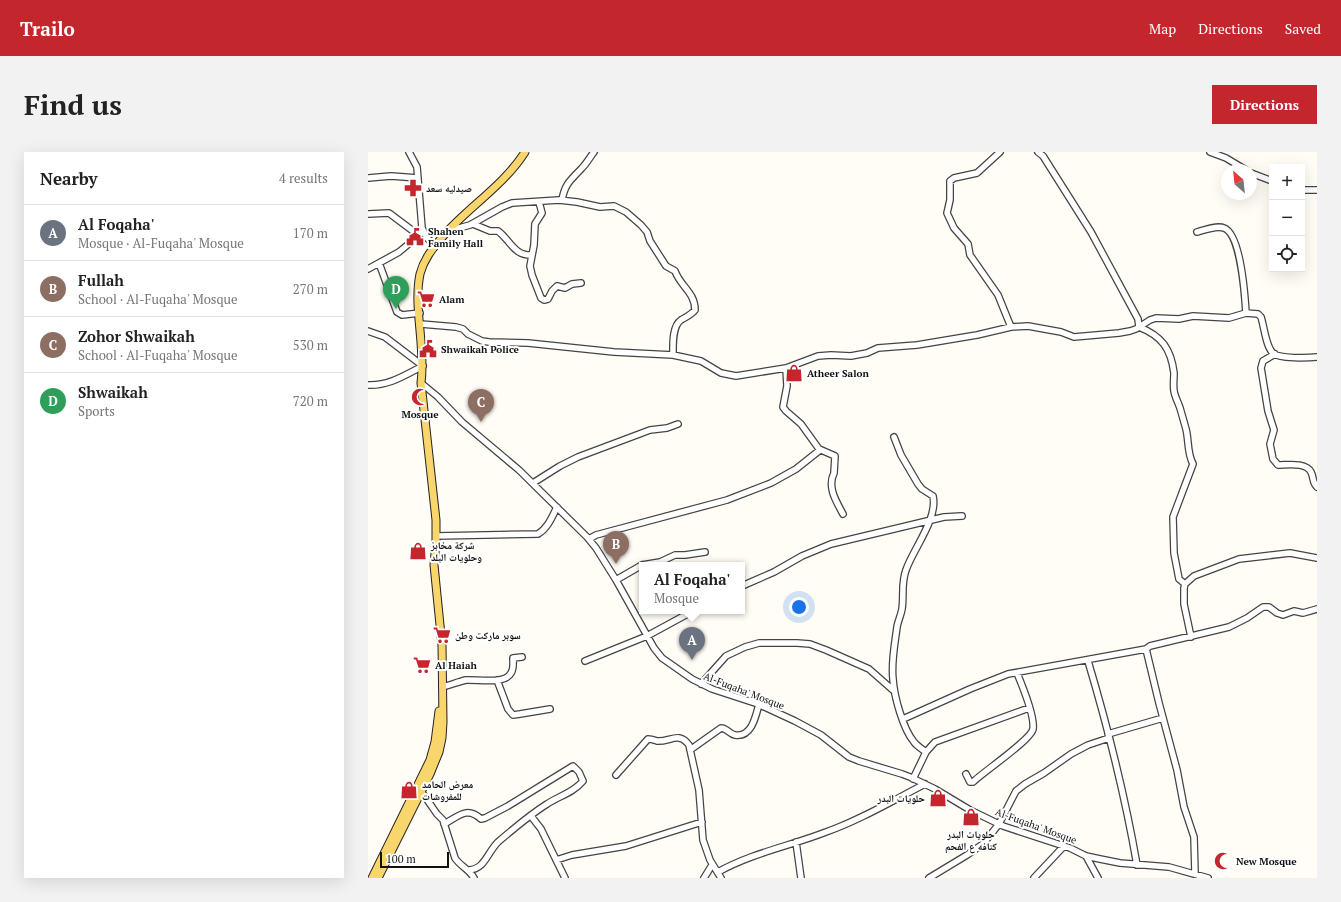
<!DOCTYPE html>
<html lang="en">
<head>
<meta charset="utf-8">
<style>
  :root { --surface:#fff; --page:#f2f2f2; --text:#222; --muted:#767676; --line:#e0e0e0; --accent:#c4262e }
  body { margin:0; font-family:"PT Serif","Noto Naskh Arabic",serif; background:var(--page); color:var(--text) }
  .controls { position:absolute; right:12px; top:12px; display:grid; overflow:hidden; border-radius:0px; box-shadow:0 4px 16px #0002 }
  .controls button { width:36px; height:36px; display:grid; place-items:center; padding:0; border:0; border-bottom:1px solid var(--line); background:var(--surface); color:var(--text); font:20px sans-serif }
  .compass { position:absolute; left:853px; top:12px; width:36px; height:36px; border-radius:50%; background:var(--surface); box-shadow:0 4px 16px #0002; rotate:333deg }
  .scale { position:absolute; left:12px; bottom:10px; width:69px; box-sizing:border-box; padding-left:4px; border:2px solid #111; border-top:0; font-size:11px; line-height:14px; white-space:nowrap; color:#111; -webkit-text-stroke:3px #fff; paint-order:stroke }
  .you { position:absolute; left:431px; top:455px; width:14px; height:14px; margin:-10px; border:3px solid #fff; border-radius:50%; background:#1a73e8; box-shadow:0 0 0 6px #1a73e833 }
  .badge { display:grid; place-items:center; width:26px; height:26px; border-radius:50%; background:var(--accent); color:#fff; font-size:13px; font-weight:700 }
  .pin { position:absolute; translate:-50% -33px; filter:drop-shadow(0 1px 2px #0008) }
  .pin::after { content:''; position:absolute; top:21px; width:14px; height:12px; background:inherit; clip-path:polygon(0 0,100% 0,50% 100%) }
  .popup { position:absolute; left:271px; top:410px; width:106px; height:52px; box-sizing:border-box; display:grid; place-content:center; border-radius:0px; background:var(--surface); filter:drop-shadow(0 1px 3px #0005); font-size:13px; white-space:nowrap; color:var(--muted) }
  .popup b { font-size:15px; color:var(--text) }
  .popup::after { content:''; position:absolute; left:50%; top:100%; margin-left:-8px; border:8px solid transparent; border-top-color:var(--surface) }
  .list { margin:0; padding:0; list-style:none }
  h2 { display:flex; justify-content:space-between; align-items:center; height:52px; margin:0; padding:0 16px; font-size:17px }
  h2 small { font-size:13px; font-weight:400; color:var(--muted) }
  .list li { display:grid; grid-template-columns:26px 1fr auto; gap:12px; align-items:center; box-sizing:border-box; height:56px; padding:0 16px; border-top:1px solid var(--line) }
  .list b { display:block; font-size:15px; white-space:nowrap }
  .list p { margin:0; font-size:13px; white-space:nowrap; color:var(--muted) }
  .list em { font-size:13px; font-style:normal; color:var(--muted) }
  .icon { flex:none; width:22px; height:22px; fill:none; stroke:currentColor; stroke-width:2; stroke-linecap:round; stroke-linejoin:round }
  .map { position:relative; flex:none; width:949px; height:726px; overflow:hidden; border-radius:0px }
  header { display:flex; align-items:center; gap:24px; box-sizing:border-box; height:56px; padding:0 20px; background:var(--accent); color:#fff }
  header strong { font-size:19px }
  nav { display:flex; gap:22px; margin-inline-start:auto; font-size:14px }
  .intro { display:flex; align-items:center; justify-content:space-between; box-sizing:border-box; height:96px; padding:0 24px }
  h1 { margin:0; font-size:28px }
  .button { padding:10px 18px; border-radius:0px; background:var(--accent); color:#fff; font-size:14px; font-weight:700 }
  main { display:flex; gap:24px; padding:0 24px }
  aside { flex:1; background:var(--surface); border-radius:0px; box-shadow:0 4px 16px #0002 }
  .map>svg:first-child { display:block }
</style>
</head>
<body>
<header>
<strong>Trailo</strong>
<nav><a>Map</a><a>Directions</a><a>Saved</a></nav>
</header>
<div class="intro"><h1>Find us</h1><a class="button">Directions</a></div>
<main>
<aside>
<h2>Nearby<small>4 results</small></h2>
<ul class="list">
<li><span class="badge" style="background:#6b7280">A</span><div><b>Al Foqaha'</b><p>Mosque · Al-Fuqaha' Mosque</p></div><em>170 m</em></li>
<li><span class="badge" style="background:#8d6e63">B</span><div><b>Fullah</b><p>School · Al-Fuqaha' Mosque</p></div><em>270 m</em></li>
<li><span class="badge" style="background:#8d6e63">C</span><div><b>Zohor Shwaikah</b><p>School · Al-Fuqaha' Mosque</p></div><em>530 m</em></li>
<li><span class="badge" style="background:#2e9e5b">D</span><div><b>Shwaikah</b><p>Sports</p></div><em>720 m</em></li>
</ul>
</aside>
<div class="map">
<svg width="949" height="726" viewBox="0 0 949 726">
  <rect width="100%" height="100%" fill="#fffdf5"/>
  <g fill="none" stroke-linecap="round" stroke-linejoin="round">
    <!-- minor casing -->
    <g stroke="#444" stroke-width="8">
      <path id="minor" d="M41 0 49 15 54 76 59 86 67 93
        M632 0 609 21 586 26 582 29V48L579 61 586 76 600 92 602 103 630 143 643 175
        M670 0 675 4 723 80 770 167 771 175C794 184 803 197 806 221 806 227 805 233 806 239 807 245 810 250 812 256 814 263 816 270 818 277 821 289 819 301 825 312L805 365 806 401 811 427 817 432
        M842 0 858 6 878 18
        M883 21 904 29
        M0 26 23 24 50 26
        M934 38H949
        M194 48C197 31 203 28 214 16 219 11 222 5 226 0
        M171 50 174 61 167 72 166 93 162 114 164 123 173 146 176 148 180 147 184 139 189 134 197 136 204 132 213 131
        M0 62 21 61 45 79 55 80
        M105 72 122 79H130C142 88 146 104 164 103
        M80 79 102 73 134 55 144 51 191 48 209 50 232 55 246 54 258 60 273 73 279 80 282 89 298 114 307 119C312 134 327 140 327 158 323 163 318 165 313 168 304 174 305 193 305 203
        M829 80C836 78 849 73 856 76 873 82 877 145 878 161
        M11 111 29 160 34 163 52 161
        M0 117 31 100 55 80
        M53 172 88 175 95 177 100 182 114 189 121 190 160 191 246 200 305 203 333 209 353 221 368 224 418 216 450 204 463 203 483 204 499 201 510 196 549 193 609 183 643 175 660 174 693 180 706 185 751 181 762 179 768 177 782 168 788 166 811 167 825 164 861 166 878 161 890 162 893 165C896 174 898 195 905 201 911 207 940 206 949 205
        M0 179 17 185 55 214C37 223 21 234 0 233
        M907 202 895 209 893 216 900 259 906 278 902 292 905 307 910 313C920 313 938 310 943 320 946 326 944 330 949 335
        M418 216 419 234 415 255 418 259 433 272 451 297 467 304 466 321C459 335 468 349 475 362
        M53 231 70 245 94 270 151 318 219 385 228 396 248 428 286 496 294 506 324 527 344 537 390 552 427 569 453 583 481 605 491 609 534 622 542 625 567 637 602 658 635 674 702 696 718 704 732 707 752 711 801 715 840 726
        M526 285 533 303 550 332 554 337 565 344C570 367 545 397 538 418 533 431 536 444 534 457 533 463 530 469 529 475 527 491 523 510 525 527 526 544 535 577 546 590 549 594 554 597 558 600
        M165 331 192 314 210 305 282 278 299 276 310 272
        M68 384 170 382C180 376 184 365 189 355
        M221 387 228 383 359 348 403 331 428 317 452 298
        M274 413 292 410 307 403H317L337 400
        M248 428 274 413
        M374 434 406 420 434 404 463 392 576 365 594 364
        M823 485 816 452V436L817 432 826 424 871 407 922 401 949 406
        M217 509 279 484 325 459
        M720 509C740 576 757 644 769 713
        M129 528 140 557 145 563 152 562 182 557
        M333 532 358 504 377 495 391 491H429L442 492 458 498 501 517 526 539
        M74 535C82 533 90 530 98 528 109 527 137 533 143 521 146 517 145 510 145 506L154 505
        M535 567 602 537 640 522 778 497
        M740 582 795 566
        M322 598 353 576C359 576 361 582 367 583 384 586 388 563 391 552
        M598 622 602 630H605C615 620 663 588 665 577 667 565 654 533 649 521
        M248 623 280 587C284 587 286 588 289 589 302 590 311 579 321 593L331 638 335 688 342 708 353 726
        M545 627 558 600 567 590 661 556
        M53 639 69 662 75 668 87 706C92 714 101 717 106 726
        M163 664 173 677 197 726
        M76 672C91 664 99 654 113 667L117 666 140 654 205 614 211 620 215 629C205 641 191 644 179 652 163 662 144 678 130 690 119 701 117 717 101 718
        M428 690 433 726
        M718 704 730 726
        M188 708 204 703 258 694 334 670
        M350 720C384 701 422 694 458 680 492 668 524 649 557 632
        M827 721 826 685 816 655 809 618 791 551 778 497 782 494 861 475 879 466 895 455H901L909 461 915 463 926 459 935 461 949 457
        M336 726 344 713
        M561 726 599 703 615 692 631 672 648 639 657 632 676 621 703 602 720 593 741 586
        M666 726 696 694"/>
    </g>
    <!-- major casing -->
    <g stroke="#222" stroke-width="9">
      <path id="major" d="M4 726 62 608 67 590 71 559
        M10 726 62 622 71 600 74 586 75 570 74 493 66 413 68 389V368L53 231C58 195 45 156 52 122 56 106 66 95 76 83 102 54 136 33 157 0"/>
    </g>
    <!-- minor -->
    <use href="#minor" stroke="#fff" stroke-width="5.5"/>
    <!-- major -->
    <use href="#major" stroke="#f9d66b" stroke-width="7"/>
  </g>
  <!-- icons -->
  <defs>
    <g id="pharmacy-bare" transform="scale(1.38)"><path d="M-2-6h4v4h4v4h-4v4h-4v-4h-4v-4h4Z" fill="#c4262e" stroke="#fff" stroke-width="2.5" paint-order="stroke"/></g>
    <g id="civic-bare" transform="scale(1.38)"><path d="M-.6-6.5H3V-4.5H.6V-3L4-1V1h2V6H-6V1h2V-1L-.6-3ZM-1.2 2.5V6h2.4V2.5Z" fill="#c4262e" stroke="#fff" stroke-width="2.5" paint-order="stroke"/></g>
    <g id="supermarket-bare" transform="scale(1.38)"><path d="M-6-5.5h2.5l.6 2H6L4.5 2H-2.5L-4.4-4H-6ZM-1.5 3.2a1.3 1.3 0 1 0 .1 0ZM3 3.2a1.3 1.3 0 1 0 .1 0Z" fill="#c4262e" stroke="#fff" stroke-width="2.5" paint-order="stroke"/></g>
    <g id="shop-bare" transform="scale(1.38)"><path d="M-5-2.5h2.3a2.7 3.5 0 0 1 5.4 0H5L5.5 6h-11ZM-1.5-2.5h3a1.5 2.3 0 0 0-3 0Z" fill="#c4262e" stroke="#fff" stroke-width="2.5" paint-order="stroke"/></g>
    <g id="mosque-bare" transform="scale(1.38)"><path d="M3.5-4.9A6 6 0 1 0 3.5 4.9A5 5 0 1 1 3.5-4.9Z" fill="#c4262e" stroke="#fff" stroke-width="2.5" paint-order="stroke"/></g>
  </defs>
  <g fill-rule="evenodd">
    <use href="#pharmacy-bare" x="45" y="36"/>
    <use href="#civic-bare" x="47" y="85"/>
    <use href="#supermarket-bare" x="58" y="147"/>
    <use href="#civic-bare" x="60" y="197"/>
    <use href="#shop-bare" x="426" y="221"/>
    <use href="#mosque-bare" x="52" y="245"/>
    <use href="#shop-bare" x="50" y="399"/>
    <use href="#supermarket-bare" x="74" y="483"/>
    <use href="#supermarket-bare" x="54" y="513"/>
    <use href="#shop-bare" x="41" y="638"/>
    <use href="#shop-bare" x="570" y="646"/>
    <use href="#shop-bare" x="603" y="665"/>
    <use href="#mosque-bare" x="855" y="709"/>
  </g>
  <g text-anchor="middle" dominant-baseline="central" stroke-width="4" stroke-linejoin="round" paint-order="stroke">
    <!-- poi labels -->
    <g font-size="10" font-weight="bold" fill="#111" stroke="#fff" text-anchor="start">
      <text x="58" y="36">صيدليه سعد</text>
      <text x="60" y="79">Shahen<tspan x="60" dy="12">Family Hall</tspan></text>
      <text x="71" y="147">Alam</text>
      <text x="73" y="197">Shwaikah Police</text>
      <text x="439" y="221">Atheer Salon</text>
      <text x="52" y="262" text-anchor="middle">Mosque</text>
      <text x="63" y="393">شركة مخابز<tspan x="63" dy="12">وحلويات البلد</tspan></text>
      <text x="87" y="483">سوبر ماركت وطن</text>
      <text x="67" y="513">Al Haiah</text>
      <text x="54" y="632">معرض الحامد<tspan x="54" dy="12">للمفروشات</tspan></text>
      <text x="557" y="646" text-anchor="end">حلويات البدر</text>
      <text x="603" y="682" text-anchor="middle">حلويات البدر<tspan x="603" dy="12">كنافه ع الفحم</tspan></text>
      <text x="868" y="709">New Mosque</text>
    </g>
    <!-- street labels -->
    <g font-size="10" fill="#111" stroke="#fff">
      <text transform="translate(376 539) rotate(21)">Al-Fuqaha' Mosque</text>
      <text transform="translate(668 674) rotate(20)">Al-Fuqaha' Mosque</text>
    </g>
  </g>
</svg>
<div class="controls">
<button>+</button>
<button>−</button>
<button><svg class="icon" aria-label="locate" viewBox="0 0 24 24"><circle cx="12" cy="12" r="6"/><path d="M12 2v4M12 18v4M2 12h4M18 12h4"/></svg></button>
</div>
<svg class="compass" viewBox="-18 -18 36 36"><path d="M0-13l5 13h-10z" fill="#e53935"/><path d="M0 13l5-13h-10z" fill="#767676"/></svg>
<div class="scale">100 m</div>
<div class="you"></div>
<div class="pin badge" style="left:324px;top:508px;background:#6b7280">A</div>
<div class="popup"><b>Al Foqaha'</b>Mosque</div>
<div class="pin badge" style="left:248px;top:412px;background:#8d6e63">B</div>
<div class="pin badge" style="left:113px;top:270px;background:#8d6e63">C</div>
<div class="pin badge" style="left:28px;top:157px;background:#2e9e5b">D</div>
</div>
</main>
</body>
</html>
